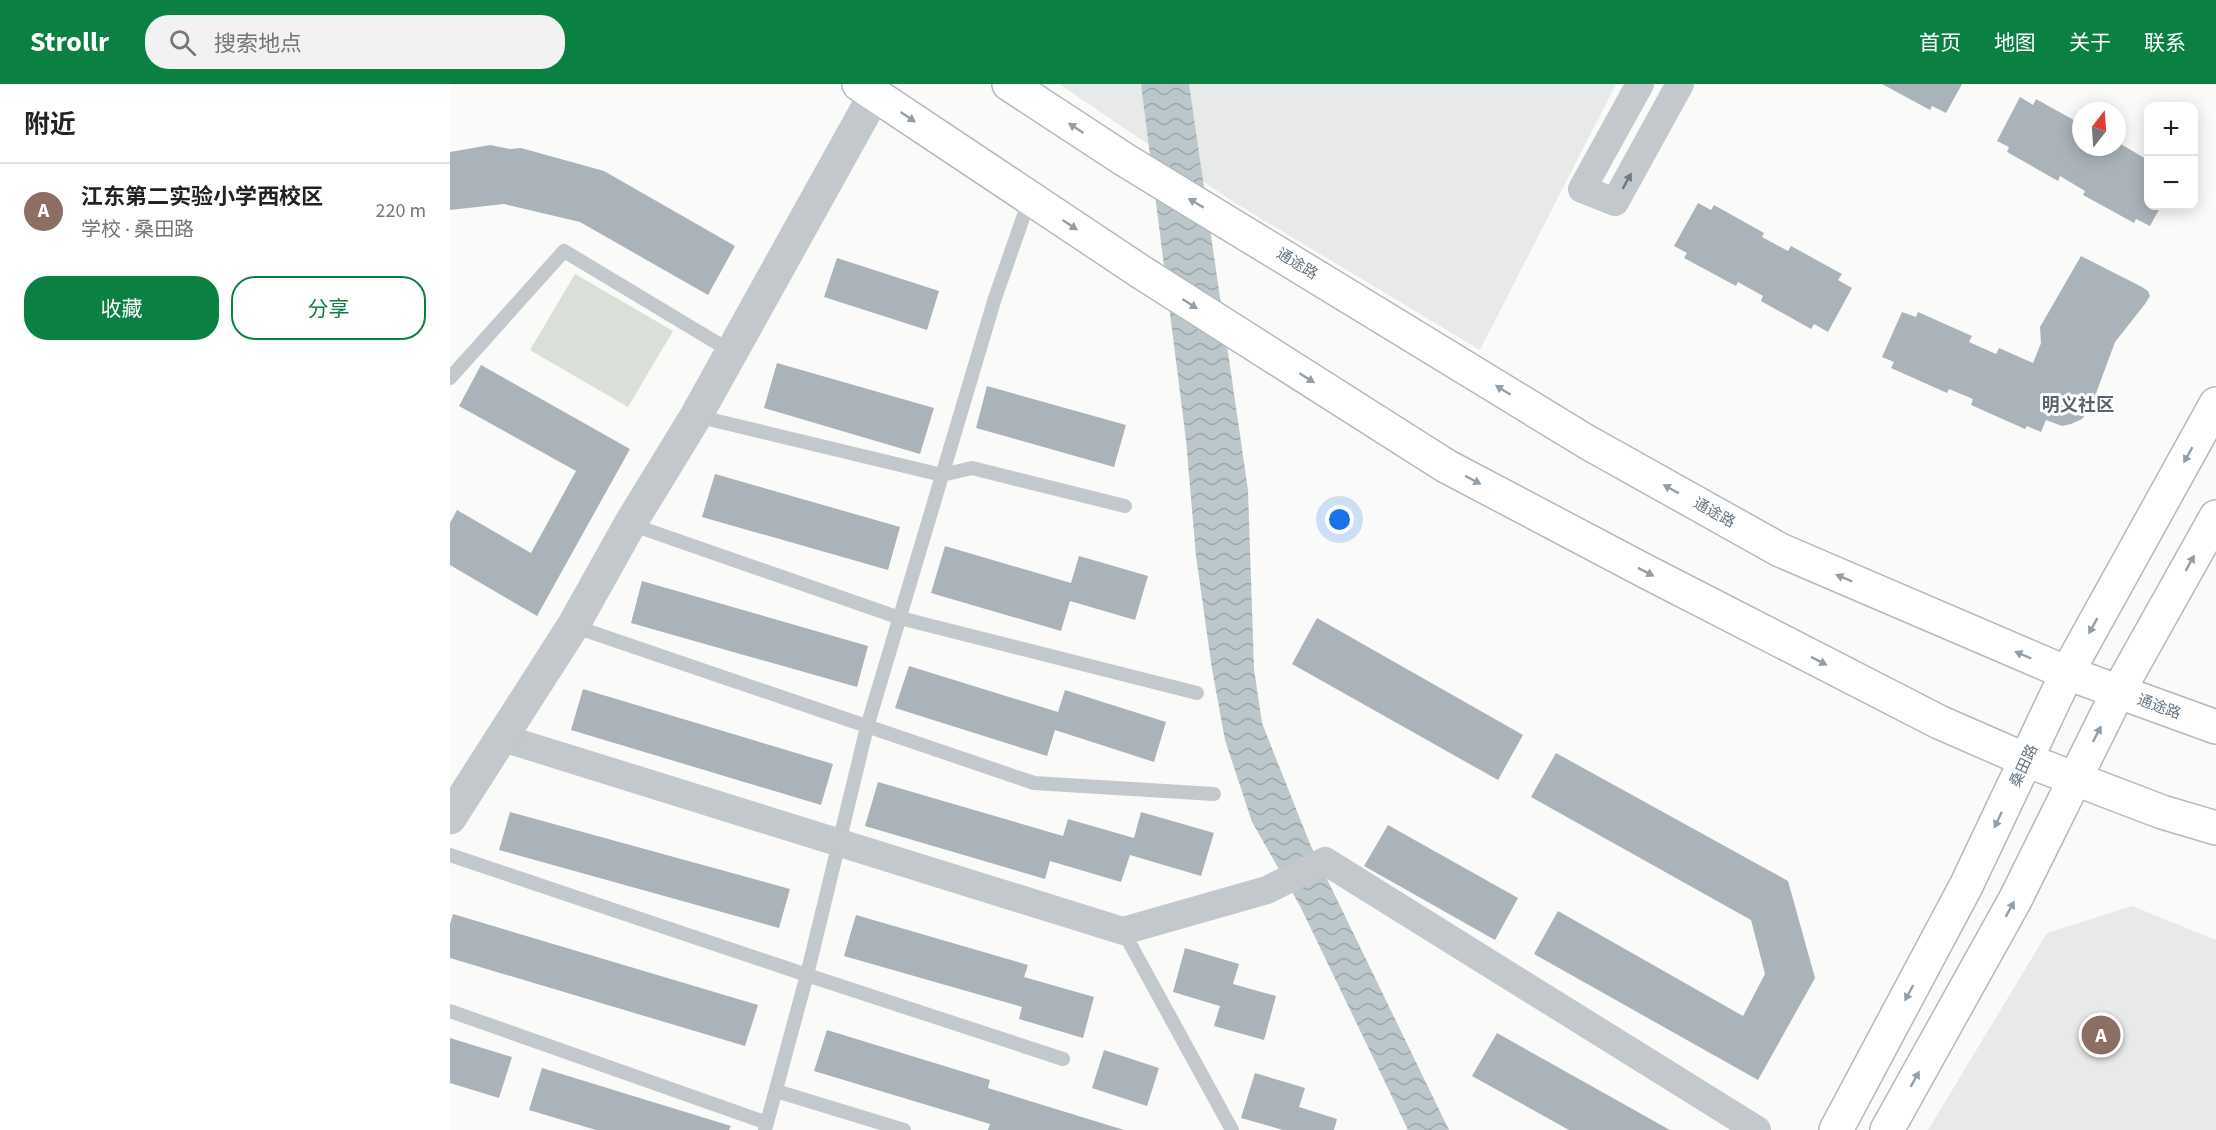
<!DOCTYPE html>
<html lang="zh">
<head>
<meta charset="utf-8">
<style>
  :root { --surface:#fff; --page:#f2f2f2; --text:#222; --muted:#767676; --line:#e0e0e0; --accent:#0b8043 }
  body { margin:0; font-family:"Source Sans 3","Noto Sans SC",sans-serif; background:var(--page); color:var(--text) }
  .controls { position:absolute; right:18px; top:18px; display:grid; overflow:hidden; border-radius:12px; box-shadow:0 3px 15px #0003 }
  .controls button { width:54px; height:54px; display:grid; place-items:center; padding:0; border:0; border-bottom:2px solid var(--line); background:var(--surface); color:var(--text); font:30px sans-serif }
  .compass { position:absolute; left:1622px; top:18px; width:54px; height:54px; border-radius:50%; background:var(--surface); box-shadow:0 3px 15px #0003; rotate:17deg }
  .you { position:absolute; left:890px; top:436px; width:21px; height:21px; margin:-15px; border:4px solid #fff; border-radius:50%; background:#1a73e8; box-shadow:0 0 0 9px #1a73e833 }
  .badge { display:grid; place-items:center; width:39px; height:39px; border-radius:50%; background:var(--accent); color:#fff; font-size:20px; font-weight:700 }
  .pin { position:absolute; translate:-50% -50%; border:3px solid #fff; box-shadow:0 2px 6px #0006 }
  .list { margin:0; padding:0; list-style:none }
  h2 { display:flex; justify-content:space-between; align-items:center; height:78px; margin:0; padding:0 24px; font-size:26px }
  h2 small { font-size:20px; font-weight:400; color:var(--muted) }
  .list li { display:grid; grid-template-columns:39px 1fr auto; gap:18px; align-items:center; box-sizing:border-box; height:96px; padding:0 24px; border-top:2px solid var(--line) }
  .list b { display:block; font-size:22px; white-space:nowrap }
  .list p { margin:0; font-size:20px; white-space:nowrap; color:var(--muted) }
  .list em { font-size:20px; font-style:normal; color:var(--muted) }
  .actions { display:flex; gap:12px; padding:18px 24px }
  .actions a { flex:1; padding:14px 0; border:2px solid var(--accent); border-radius:24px; text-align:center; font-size:21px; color:var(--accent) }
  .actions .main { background:var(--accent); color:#fff }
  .icon { flex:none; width:33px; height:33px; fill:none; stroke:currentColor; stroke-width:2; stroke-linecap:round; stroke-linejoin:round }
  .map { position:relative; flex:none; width:1766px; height:1046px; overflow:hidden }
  header { display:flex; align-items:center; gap:36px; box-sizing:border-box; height:84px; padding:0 30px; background:var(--accent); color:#fff }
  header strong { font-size:28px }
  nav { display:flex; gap:33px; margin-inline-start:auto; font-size:21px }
  .search { width:420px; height:54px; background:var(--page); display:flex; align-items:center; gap:15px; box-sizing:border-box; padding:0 21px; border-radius:24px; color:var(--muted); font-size:22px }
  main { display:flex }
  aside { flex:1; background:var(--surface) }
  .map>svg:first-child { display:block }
</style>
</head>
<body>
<header>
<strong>Strollr</strong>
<div class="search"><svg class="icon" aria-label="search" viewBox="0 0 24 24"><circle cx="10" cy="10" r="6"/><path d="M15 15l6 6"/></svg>搜索地点</div>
<nav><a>首页</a><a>地图</a><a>关于</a><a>联系</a></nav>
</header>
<main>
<aside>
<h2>附近<small></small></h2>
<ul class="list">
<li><span class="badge" style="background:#8d6e63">A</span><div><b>江东第二实验小学西校区</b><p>学校 · 桑田路</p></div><em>220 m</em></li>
</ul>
<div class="actions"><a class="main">收藏</a><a>分享</a></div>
</aside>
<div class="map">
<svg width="1766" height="1046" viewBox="0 0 1766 1046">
  <defs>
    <pattern id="water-waves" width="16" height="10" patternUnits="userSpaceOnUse" patternTransform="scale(1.5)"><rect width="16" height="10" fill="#bbc7cb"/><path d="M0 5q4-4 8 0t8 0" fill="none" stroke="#9ca6aa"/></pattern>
  </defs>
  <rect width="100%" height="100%" fill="#fafaf8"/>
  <!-- built -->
  <path fill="#e8e9e9" d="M609 0H1166L1030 266 785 119Z
    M1682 822 1766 856V1046H1478L1597 849Z"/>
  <!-- garden -->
  <path fill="#dadfd7" d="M125 190 223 247 178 323 80 266Z"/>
  <!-- water -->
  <path fill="url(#water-waves)" d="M691 0H739L798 406 804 585 812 639 860 760 999 1046H958L850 822 802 738 775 656 762 585 746 472 736 356Z"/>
  <!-- building -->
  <path fill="#aab3b9" d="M1432 0H1512L1496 29 1482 22 1480 26Z
    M1570 13 1583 21 1586 15 1631 40V63H1667V58L1698 76V122H1711L1700 142 1686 135 1684 139 1633 111 1635 107 1610 92 1608 97 1557 68 1559 63 1547 57Z
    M40 61 60 65 71 64 154 87 285 162 258 211 130 138 54 120 0 126V68Z
    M1248 119 1261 126 1264 121 1314 149 1312 153 1338 167 1341 162 1392 190 1388 196 1402 204 1378 248 1364 240 1361 245 1311 217 1313 212 1288 198 1286 202 1234 174 1237 169 1224 162Z
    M1631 172 1692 203 1698 207 1700 212 1695 220 1665 258 1641 323 1632 335 1621 340 1612 342 1596 336 1591 348 1577 342 1575 345 1521 321 1523 315 1499 305 1497 309 1441 284 1444 278 1432 273 1452 228 1466 233 1468 228 1522 252 1519 258 1546 270 1549 264 1583 279 1591 259 1590 243Z
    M387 174 489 207 477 246 374 213Z
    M327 279 484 324 470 370 314 324Z
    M31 281 180 365 87 532 0 481V439L7 426 81 469 126 387 9 322Z
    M537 302 676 341 664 383 526 344Z
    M265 390 450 443 438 486 252 433Z
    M495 462 621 499 629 472 698 492 685 536 620 517 611 547 481 509Z
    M192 497 418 562 407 603 181 539Z
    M867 534 1073 651 1048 696 842 580Z
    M459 582 608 628 615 606 716 638 704 678 605 646 597 672 445 624Z
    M133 605 383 680 371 721 121 646Z
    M1106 669 1338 797 1365 894 1308 996 1084 870 1108 827 1293 932 1315 890 1301 836 1081 713Z
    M428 698 613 752 618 735 684 754 691 728 764 749 751 792 680 771 671 798 600 777 595 795 415 742Z
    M60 728 340 805 329 844 49 766Z
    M938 741 1068 814 1045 856 914 782Z
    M3 830 308 921 295 962 0 874V840Z
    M406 831 578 881 574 893 644 913 633 954 569 935 572 923 394 872Z
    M735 864 789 880 783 900 826 912 814 956 764 942 770 922 723 908Z
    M377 946 540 996 538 1004 674 1046H538L540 1040 364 987Z
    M1047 949 1220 1046H1119L1022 992Z
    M0 954 62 973 49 1014 0 999Z
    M654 966 709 984 697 1022 642 1004Z
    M92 984 281 1042 279 1046H146L79 1026Z
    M805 989 855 1004 849 1023 887 1035 884 1046H833L791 1034Z"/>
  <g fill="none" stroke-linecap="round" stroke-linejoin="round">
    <!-- secondary casing -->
    <g stroke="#b3babf" stroke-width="36">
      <path id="secondary" d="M1386 1046 1516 802 1617 589 1766 320
        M1437 1046 1565 816 1668 608 1766 433"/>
    </g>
    <!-- primary casing -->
    <g stroke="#b5babe" stroke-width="36">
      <path id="primary" d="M409 0 691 188 996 382 1195 487 1489 638 1576 676 1712 728 1766 744
        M559 0 675 76 1137 358 1330 466 1617 589 1766 643"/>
    </g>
    <!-- service -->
    <path stroke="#c3c8cc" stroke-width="14" d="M0 294 114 167 282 268
      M246 332 492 391 522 384 675 422
      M180 440 450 534 747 609
      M123 542 584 699 764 710
      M0 771 357 891 613 975
      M673 847 782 1046
      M0 927 317 1039
      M326 1007 454 1046
      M315 1046 357 891 417 643 545 214 580 114"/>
    <!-- minor -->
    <path stroke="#c3c8cc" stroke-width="28" d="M1190 0 1132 105 1165 118 1230 0
      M53 654 673 847 817 806 875 777 1307 1046"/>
    <!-- tertiary -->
    <path stroke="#c3c8cc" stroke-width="33" d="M0 734 123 542 180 440 246 332 425 10"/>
    <!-- secondary -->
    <use href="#secondary" stroke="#fff" stroke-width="33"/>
    <!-- primary -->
    <use href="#primary" stroke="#fff" stroke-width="33"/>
  </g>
  <!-- one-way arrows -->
  <defs><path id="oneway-solid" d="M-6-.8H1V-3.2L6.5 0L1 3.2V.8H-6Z" transform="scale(1.5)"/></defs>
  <g fill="#939fa8">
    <use href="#oneway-solid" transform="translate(458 33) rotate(34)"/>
    <use href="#oneway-solid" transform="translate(626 44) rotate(-147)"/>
    <use href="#oneway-solid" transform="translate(746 119) rotate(-149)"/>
    <use href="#oneway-solid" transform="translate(620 141) rotate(34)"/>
    <use href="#oneway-solid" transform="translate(740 220) rotate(33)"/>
    <use href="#oneway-solid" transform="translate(857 294) rotate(32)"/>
    <use href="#oneway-solid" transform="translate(1053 306) rotate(-148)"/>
    <use href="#oneway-solid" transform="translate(1738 371) rotate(119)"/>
    <use href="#oneway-solid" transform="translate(1023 396) rotate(28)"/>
    <use href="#oneway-solid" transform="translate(1221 405) rotate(-151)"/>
    <use href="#oneway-solid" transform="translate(1740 479) rotate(-61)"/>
    <use href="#oneway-solid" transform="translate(1196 488) rotate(27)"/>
    <use href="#oneway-solid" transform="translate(1394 494) rotate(-157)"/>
    <use href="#oneway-solid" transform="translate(1643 542) rotate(119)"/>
    <use href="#oneway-solid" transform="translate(1573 571) rotate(-157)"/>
    <use href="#oneway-solid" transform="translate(1369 577) rotate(27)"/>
    <use href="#oneway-solid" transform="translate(1647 650) rotate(-63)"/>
    <use href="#oneway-solid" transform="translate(1548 736) rotate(115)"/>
    <use href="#oneway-solid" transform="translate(1560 825) rotate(-61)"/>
    <use href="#oneway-solid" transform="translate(1459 909) rotate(118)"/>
    <use href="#oneway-solid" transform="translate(1465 995) rotate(-61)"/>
  </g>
  <use fill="#6a7a87" href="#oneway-solid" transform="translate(1177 97) rotate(-61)"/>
  <g text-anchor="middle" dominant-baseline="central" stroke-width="6" stroke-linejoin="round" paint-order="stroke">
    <!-- street labels -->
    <g font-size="15" fill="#657683" stroke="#fff">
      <text transform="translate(847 180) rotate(32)">通途路</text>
      <text transform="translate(1264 429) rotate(29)">通途路</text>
      <text transform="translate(1709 623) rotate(20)">通途路</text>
      <text transform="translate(1574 682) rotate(-65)">桑田路</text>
    </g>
    <!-- quarter labels -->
    <g font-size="18" font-weight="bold" fill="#57646e" stroke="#fff">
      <text x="1628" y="321">明义社区</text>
    </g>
  </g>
</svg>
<div class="controls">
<button>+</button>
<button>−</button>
</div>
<svg class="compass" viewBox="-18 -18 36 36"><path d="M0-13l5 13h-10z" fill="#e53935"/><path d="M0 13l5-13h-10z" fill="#767676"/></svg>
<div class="you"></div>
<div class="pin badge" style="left:1651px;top:951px;background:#8d6e63">A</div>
</div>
</main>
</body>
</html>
